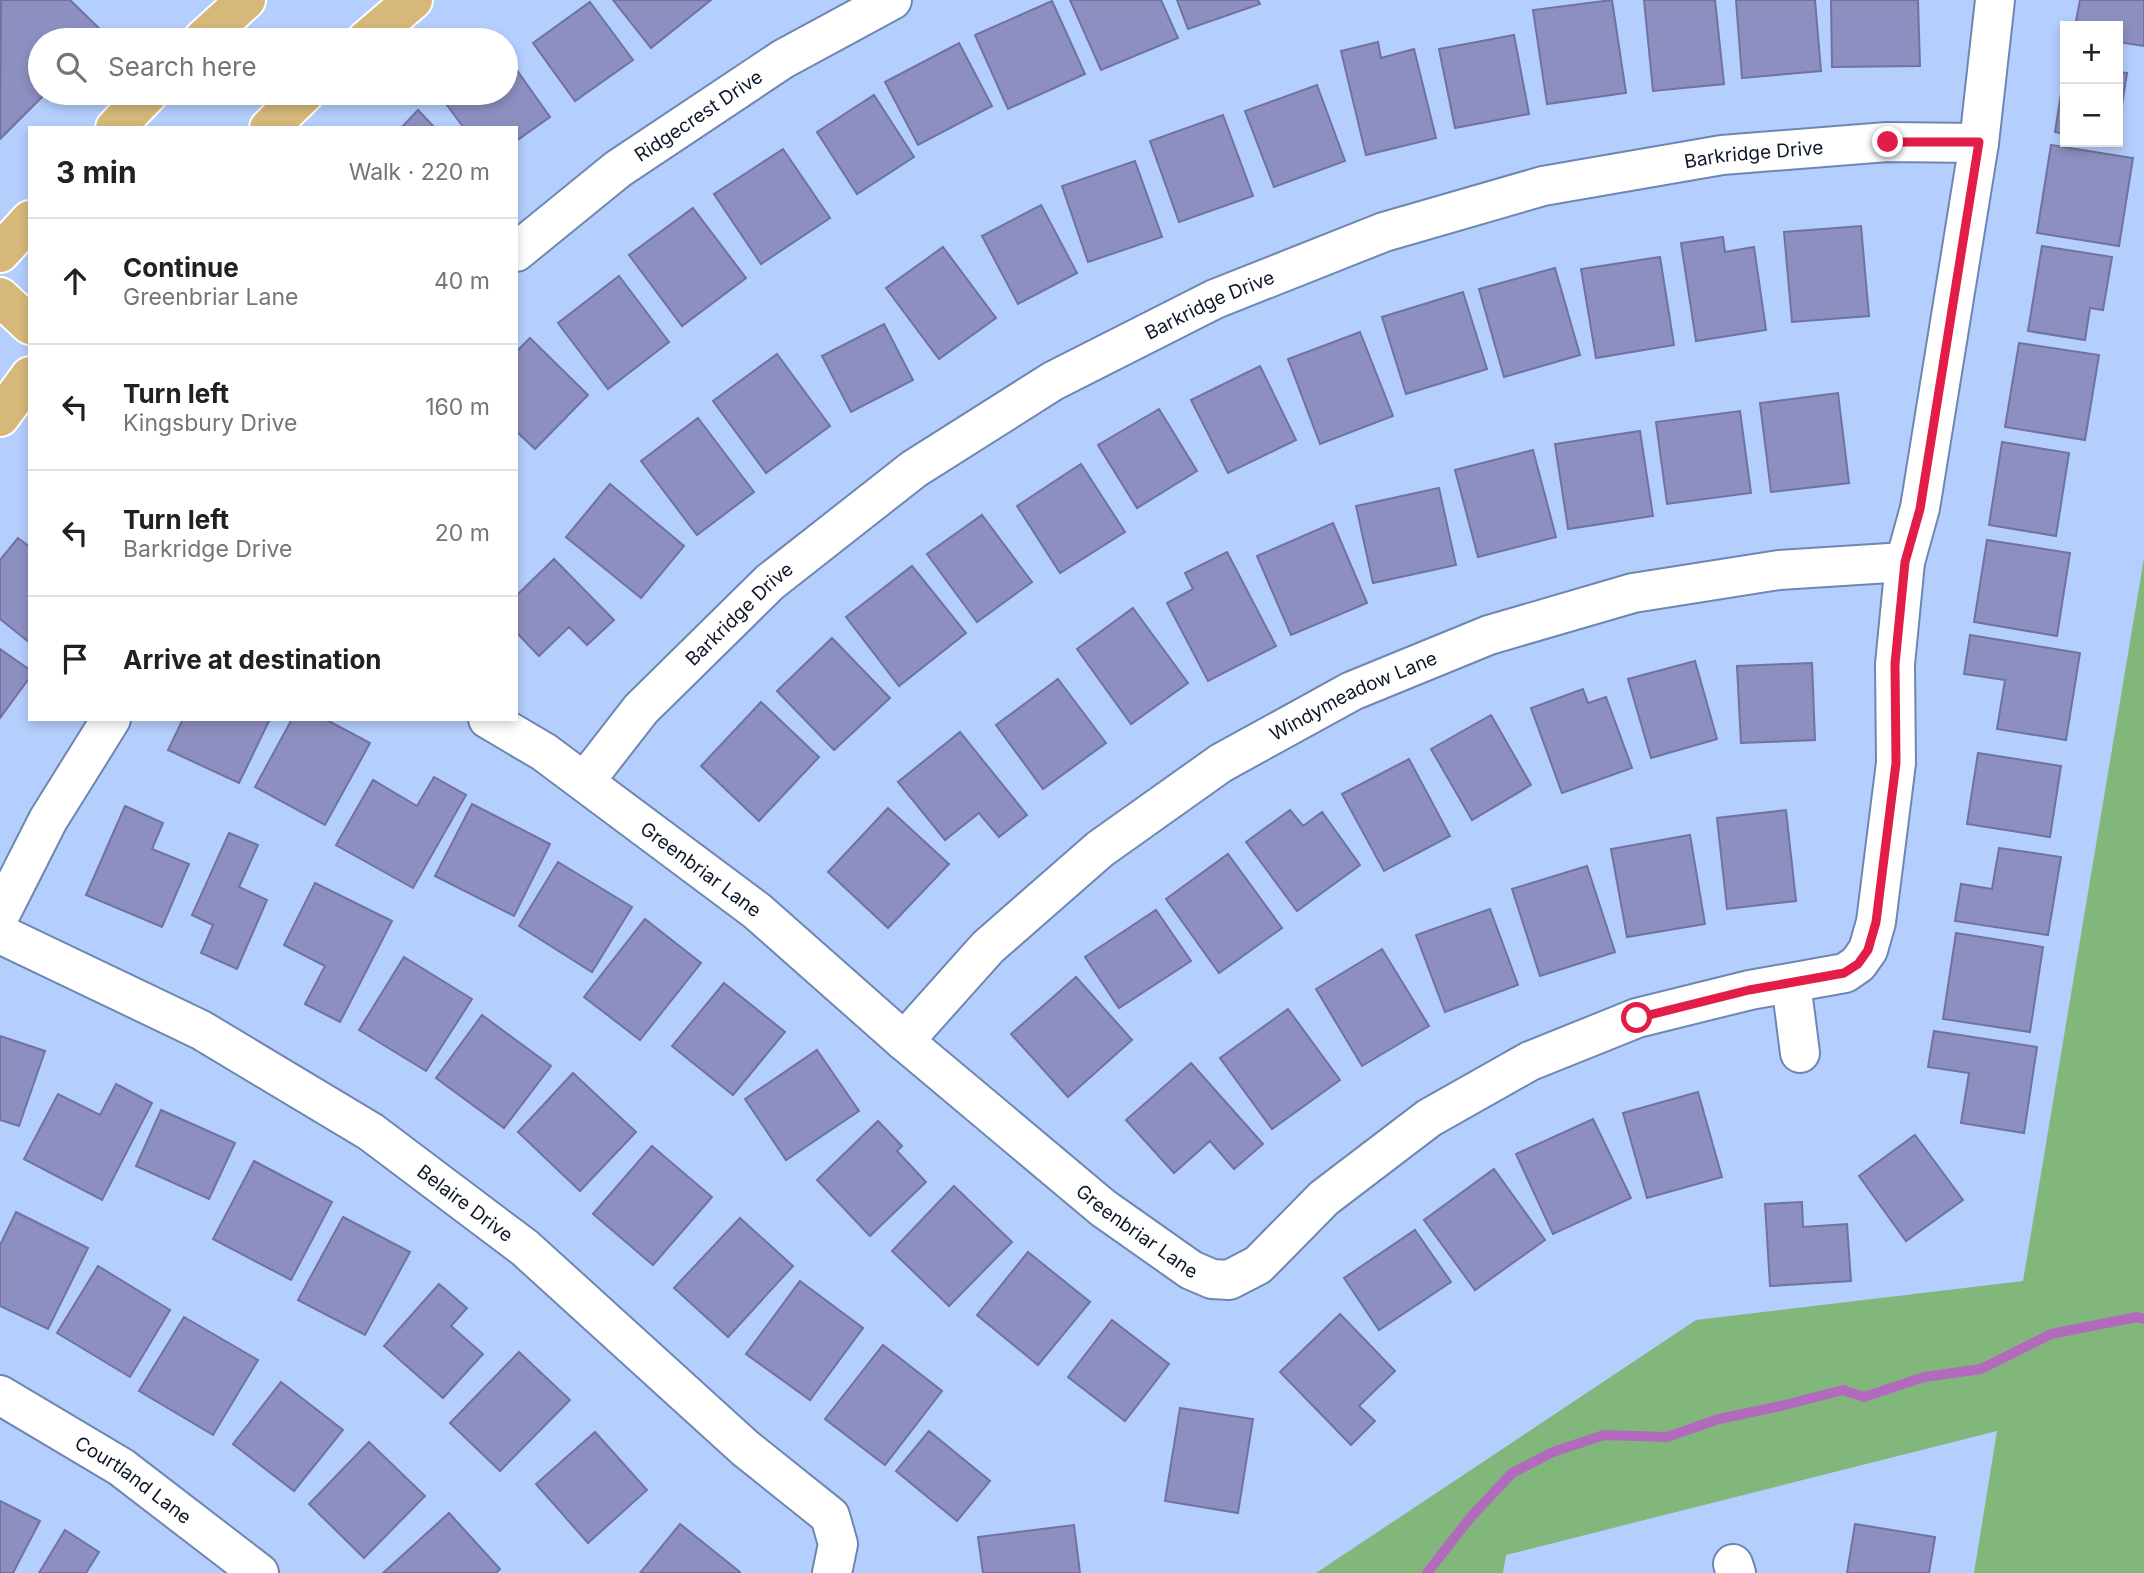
<!DOCTYPE html>
<html lang="en">
<head>
<meta charset="utf-8">
<style>
  :root { --surface:#fff; --page:#f2f2f2; --text:#202124; --muted:#757577; --line:#e0e0e0 }
  body { margin:0; font-family:Inter,sans-serif; background:var(--page); color:var(--text) }
  .controls { position:absolute; right:21px; top:21px; display:grid; overflow:hidden; border-radius:0px; box-shadow:0 4px 10px #0003 }
  .controls button { width:63px; height:63px; display:grid; place-items:center; padding:0; border:0; border-bottom:2px solid var(--line); background:var(--surface); color:var(--text); font:35px sans-serif }
  .stop { position:absolute; width:21px; height:21px; margin:-16px; border:5px solid #e11d48; border-radius:50%; background:#fff }
  .stop.end { background:#e11d48; border-color:#fff; box-shadow:0 2px 7px #0008 }
  .list { margin:0; padding:0; list-style:none }
  h2 { display:flex; justify-content:space-between; align-items:center; height:91px; margin:0; padding:0 28px; font-size:30px }
  h2 small { font-size:23px; font-weight:400; color:var(--muted) }
  .list li { display:grid; grid-template-columns:46px 1fr auto; gap:21px; align-items:center; box-sizing:border-box; height:126px; padding:0 28px; border-top:2px solid var(--line) }
  .list b { display:block; font-size:26px; white-space:nowrap }
  .list p { margin:0; font-size:23px; white-space:nowrap; color:var(--muted) }
  .list em { font-size:23px; font-style:normal; color:var(--muted) }
  .icon { flex:none; width:38px; height:38px; fill:none; stroke:currentColor; stroke-width:2; stroke-linecap:round; stroke-linejoin:round }
  .map { position:relative; flex:none; width:2144px; height:1573px; overflow:hidden }
  .search { position:absolute; background:var(--surface); box-shadow:0 4px 10px #0003; left:28px; top:28px; width:490px; height:77px; display:flex; align-items:center; gap:18px; box-sizing:border-box; padding:0 24px; border-radius:38px; color:var(--muted); font-size:26px }
  .panel { position:absolute; background:var(--surface); box-shadow:0 4px 10px #0003; left:28px; top:126px; width:490px; height:595px; border-radius:0px }
  .map>svg:first-child { display:block }
</style>
</head>
<body>
<div class="map">
<svg width="2144" height="1573" viewBox="0 0 2144 1573">
  <rect width="100%" height="100%" fill="#b4cefd"/>
  <!-- green -->
  <path fill="#82b77c" d="M2144 558V1573H1974L1997 1431 1506 1555 1503 1573H1316L1696 1320 2023 1281Z"/>
  <g fill="none" stroke-linecap="round" stroke-linejoin="round">
    <!-- stream -->
    <path stroke="#b26abd" stroke-width="10" d="M1427 1573 1470 1518 1512 1473 1553 1452 1604 1435 1667 1437 1719 1419 1781 1406 1843 1390 1864 1397 1924 1377 1981 1369 2051 1334 2137 1317 2144 1319"/>
  </g>
  <!-- building -->
  <path fill="#8d8fc0" stroke="#7072a0" stroke-width="2" d="M1 0H70L104 33 98 40H40V93H46L0 139Z
    M613 0H711L651 48Z
    M1070 0H1161L1178 38 1101 70Z
    M1177 0H1258L1260 4 1188 29Z
    M1612 0 1626 93 1547 104 1533 10Z
    M1644 0H1715L1724 84 1653 91Z
    M1736 0H1815L1821 71 1742 78Z
    M1831 0H1918L1920 66 1832 67Z
    M2080 0H2144V46L2118 42V26H2075Z
    M1052 1 1085 74 1008 109 975 35Z
    M590 2 633 60 575 101 533 43Z
    M1514 35 1529 114 1455 128 1439 49Z
    M1378 42 1381 58 1414 49 1436 138 1366 155 1341 51Z
    M959 43 992 106 918 145 885 82Z
    M506 55 550 117 516 141V128H464L438 93H506Z
    M2065 68V134L2055 132Z
    M2118 72 2127 73 2118 131Z
    M1317 85 1345 161 1274 187 1245 111Z
    M874 95 914 157 857 194 817 132Z
    M418 110 435 128H401Z
    M1223 115 1253 196 1179 222 1150 141Z
    M2051 145 2133 158 2119 246 2037 233Z
    M783 149 830 218 761 264 714 194Z
    M1135 161 1162 237 1088 262 1062 186Z
    M1041 205 1077 273 1018 304 982 236Z
    M693 208 746 278 682 326 629 255Z
    M1861 226 1869 316 1792 322 1784 232Z
    M1723 237 1725 252 1754 247 1766 330 1696 341 1681 243Z
    M2042 246 2112 257 2103 310 2090 308 2085 340 2028 331Z
    M943 247 996 318 939 359 886 288Z
    M1660 257 1674 345 1596 358 1581 269Z
    M1555 268 1580 355 1504 377 1479 289Z
    M619 276 669 342 608 389 558 323Z
    M1463 292 1487 369 1406 394 1382 317Z
    M884 324 913 380 851 412 822 356Z
    M1360 332 1393 416 1320 444 1288 359Z
    M530 338 588 395 535 449 516 431V352Z
    M2019 343 2099 355 2085 440 2005 427Z
    M777 354 830 426 766 473 713 401Z
    M1260 366 1296 440 1228 473 1191 400Z
    M1838 393 1849 483 1771 492 1760 403Z
    M1159 409 1197 471 1137 508 1098 445Z
    M1740 411 1751 493 1667 504 1656 422Z
    M698 418 754 492 697 535 641 461Z
    M1640 431 1653 516 1568 529 1555 444Z
    M2002 442 2069 453 2056 536 1989 525Z
    M1533 450 1556 537 1478 557 1455 470Z
    M1081 464 1125 532 1060 573 1017 506Z
    M610 484 684 546 641 598 566 537Z
    M1439 488 1456 565 1373 583 1356 506Z
    M982 515 1032 582 977 622 927 554Z
    M1333 523 1367 603 1291 635 1257 556Z
    M18 538 30 547V643L0 619V560Z
    M1987 540 2070 553 2057 636 1974 622Z
    M1227 552 1276 646 1208 681 1167 603 1193 589 1185 573Z
    M554 559 614 620 587 645 569 627 539 656 516 632V596Z
    M912 566 966 633 899 686 846 617Z
    M1133 608 1188 683 1131 724 1077 649Z
    M1970 635 2080 653 2066 740 1997 729 2005 680 1964 674Z
    M832 638 890 698 834 750 777 691Z
    M0 649 30 670V677L0 718Z
    M1695 661 1717 739 1651 758 1628 679Z
    M1812 663 1815 740 1741 743 1737 666Z
    M1058 679 1106 743 1043 789 996 725Z
    M1583 689 1588 703 1606 697 1632 768 1562 793 1531 708Z
    M761 702 819 757 759 821 701 766Z
    M1491 715 1531 785 1472 820 1431 749Z
    M183 719H270L239 783 168 750Z
    M292 719H325L370 743 325 825 255 787Z
    M960 732 1027 815 999 837 979 813 945 840 898 782Z
    M1978 753 2061 766 2050 837 1967 824Z
    M1409 759 1450 836 1384 871 1342 794Z
    M434 777 466 795 413 888 336 845 373 780 417 806Z
    M472 804 550 844 514 916 435 876Z
    M125 806 163 823 152 849 189 864 162 927 86 895Z
    M888 808 949 864 888 928 828 872Z
    M1290 810 1303 826 1322 812 1360 865 1297 911 1246 842Z
    M1786 810 1796 901 1727 909 1717 818Z
    M229 833 258 845 239 887 267 900 237 969 201 953 213 925 192 915Z
    M1690 835 1705 924 1627 937 1611 849Z
    M1999 848 2061 857 2048 935 1955 921 1961 884 1992 889Z
    M1228 854 1282 928 1219 973 1166 899Z
    M558 862 632 907 592 972 519 926Z
    M1587 866 1615 952 1540 976 1512 889Z
    M315 883 392 921 340 1022 305 1004 325 966 284 945Z
    M1490 909 1518 985 1445 1012 1416 935Z
    M1156 910 1191 961 1119 1008 1085 957Z
    M645 919 701 963 640 1040 584 997Z
    M1956 933 2043 947 2030 1032 1943 1019Z
    M1382 949 1429 1026 1362 1066 1316 989Z
    M404 957 472 999 426 1071 359 1030Z
    M1076 977 1132 1040 1068 1097 1011 1034Z
    M724 983 785 1032 733 1095 672 1046Z
    M1288 1009 1340 1080 1272 1129 1220 1058Z
    M482 1015 551 1066 504 1128 436 1078Z
    M1934 1031 2037 1047 2024 1133 1961 1123 1969 1073 1928 1067Z
    M0 1036 45 1051 19 1126 0 1120Z
    M817 1050 859 1111 786 1160 745 1099Z
    M1191 1063 1263 1144 1234 1169 1210 1141 1174 1173 1126 1120Z
    M573 1073 636 1132 580 1191 518 1132Z
    M116 1084 152 1103 102 1200 24 1159 58 1094 100 1115Z
    M1698 1092 1722 1177 1647 1198 1623 1113Z
    M161 1110 235 1143 209 1199 136 1166Z
    M1593 1119 1631 1198 1553 1234 1516 1154Z
    M878 1121 902 1146 897 1151 926 1182 870 1236 817 1180Z
    M1915 1135 1963 1200 1906 1241 1859 1176Z
    M652 1146 712 1197 653 1265 593 1214Z
    M254 1161 332 1202 291 1280 213 1239Z
    M1494 1169 1545 1240 1475 1290 1424 1220Z
    M954 1186 1012 1242 949 1306 892 1251Z
    M1802 1202 1803 1227 1847 1224 1851 1281 1770 1286 1765 1204Z
    M16 1212 88 1248 48 1329 0 1306V1245Z
    M343 1217 410 1252 365 1335 298 1300Z
    M740 1218 793 1266 728 1337 674 1288Z
    M1415 1230 1451 1282 1379 1330 1344 1278Z
    M1028 1252 1090 1302 1038 1365 977 1315Z
    M98 1266 170 1310 130 1377 57 1333Z
    M800 1281 863 1328 810 1400 746 1354Z
    M439 1284 467 1308 451 1326 483 1354 443 1398 384 1346Z
    M1340 1314 1395 1371 1359 1406 1375 1421 1351 1445 1280 1372Z
    M184 1317 258 1360 213 1435 139 1391Z
    M1112 1320 1169 1364 1125 1421 1068 1377Z
    M883 1345 942 1391 885 1465 825 1419Z
    M519 1352 570 1400 500 1471 450 1423Z
    M281 1382 343 1430 294 1491 233 1444Z
    M1180 1408 1253 1419 1238 1513 1165 1501Z
    M929 1431 990 1481 957 1521 896 1471Z
    M595 1432 647 1490 588 1543 536 1484Z
    M369 1442 425 1496 364 1558 309 1504Z
    M0 1501 40 1521 13 1573H0Z
    M449 1513 500 1569 496 1573H383Z
    M680 1524 740 1572 739 1573H640Z
    M1855 1524 1935 1537 1929 1573H1847Z
    M1074 1525 1080 1573H983L978 1537Z
    M65 1530 99 1552 86 1573H39Z"/>
  <g fill="none" stroke-linecap="round" stroke-linejoin="round">
    <!-- minor casing -->
    <g stroke="#6e86b1" stroke-width="42">
      <g id="minor">
        <path id="s1" d="M516 252 618 169 783 59 892 0"/>
        <path id="s2" d="M488 719 544 752 757 911 904 1041 1103 1208 1191 1270 1212 1279 1229 1280 1258 1265 1324 1198 1429 1118 1530 1061 1637 1018 1750 990 1845 973 1858 964 1868 950 1876 922 1896 763 1895 664 1905 562 1920 508 1979 143 1995 0"/>
        <path id="s3" d="M585 781 641 709 770 582 914 469 1053 381 1215 299 1384 232 1543 186 1722 155 1887 142 1979 143"/>
        <path d="M0 915 48 820 111 719"/>
        <path id="s4" d="M0 934 201 1030 371 1132 525 1248 745 1448 830 1516 838 1544 832 1573"/>
        <path d="M1791 983 1800 1053"/>
        <path id="s5" d="M904 1041 988 947 1100 849 1221 763 1352 691 1489 635 1633 593 1779 570 1905 562"/>
        <path id="s6" d="M0 1395 121 1467 259 1573"/>
        <path d="M1733 1564 1736 1573"/>
      </g>
    </g>
    <!-- major casing -->
    <g stroke="#fff" stroke-width="42">
      <path id="major" d="M202 40 246 0
        M366 40 413 0
        M115 128 149 93
        M269 128 305 93
        M0 253 30 220
        M0 297 30 325
        M0 417 30 376"/>
    </g>
    <!-- minor -->
    <use href="#minor" stroke="#fff" stroke-width="38"/>
    <!-- major -->
    <use href="#major" stroke="#d6b97a" stroke-width="38"/>
  </g>
  <g fill="none" stroke-linecap="round" stroke-linejoin="round">
    <!-- route -->
    <path stroke="#e11d48" stroke-width="9" d="M1637 1018 1749 990 1844 973 1858 964 1868 950 1876 922 1896 763 1895 664 1905 562 1920 509 1979 142H1888"/>
  </g>
  <g text-anchor="middle" dominant-baseline="central" stroke-width="5" stroke-linejoin="round" paint-order="stroke">
    <!-- street labels -->
    <g font-size="19" fill="#0f1828" stroke="#e6eefd">
      <text stroke="none"><textPath href="#s1" startOffset="228">Ridgecrest Drive</textPath></text>
      <text stroke="none"><textPath href="#s3" startOffset="1362">Barkridge Drive</textPath></text>
      <text stroke="none"><textPath href="#s3" startOffset="794">Barkridge Drive</textPath></text>
      <text stroke="none"><textPath href="#s3" startOffset="228">Barkridge Drive</textPath></text>
      <text stroke="none"><textPath href="#s5" startOffset="572">Windymeadow Lane</textPath></text>
      <text stroke="none"><textPath href="#s2" startOffset="261">Greenbriar Lane</textPath></text>
      <text stroke="none"><textPath href="#s4" startOffset="539">Belaire Drive</textPath></text>
      <text stroke="none"><textPath href="#s2" startOffset="828">Greenbriar Lane</textPath></text>
      <text stroke="none"><textPath href="#s6" startOffset="158">Courtland Lane</textPath></text>
    </g>
  </g>
</svg>
<div class="controls">
<button>+</button>
<button>−</button>
</div>
<div class="stop" style="left:1637px;top:1018px"></div>
<div class="stop end" style="left:1888px;top:142px"></div>
<div class="search"><svg class="icon" aria-label="search" viewBox="0 0 24 24"><circle cx="10" cy="10" r="6"/><path d="M15 15l6 6"/></svg>Search here</div>
<section class="panel">
<h2>3 min<small>Walk · 220 m</small></h2>
<ul class="list">
<li><svg class="icon" aria-label="ahead" viewBox="0 0 24 24"><path d="M12 20V5M6 11l6-6 6 6"/></svg><div><b>Continue</b><p>Greenbriar Lane</p></div><em>40 m</em></li>
<li><svg class="icon" aria-label="left" viewBox="0 0 24 24"><path d="M17 20v-9H6M10 6l-5 5 5 5"/></svg><div><b>Turn left</b><p>Kingsbury Drive</p></div><em>160 m</em></li>
<li><svg class="icon" aria-label="left" viewBox="0 0 24 24"><path d="M17 20v-9H6M10 6l-5 5 5 5"/></svg><div><b>Turn left</b><p>Barkridge Drive</p></div><em>20 m</em></li>
<li><svg class="icon" aria-label="arrive" viewBox="0 0 24 24"><path d="M6 21V4h12l-3 4 3 4H6"/></svg><div><b>Arrive at destination</b></div></li>
</ul>
</section>
</div>
</body>
</html>
